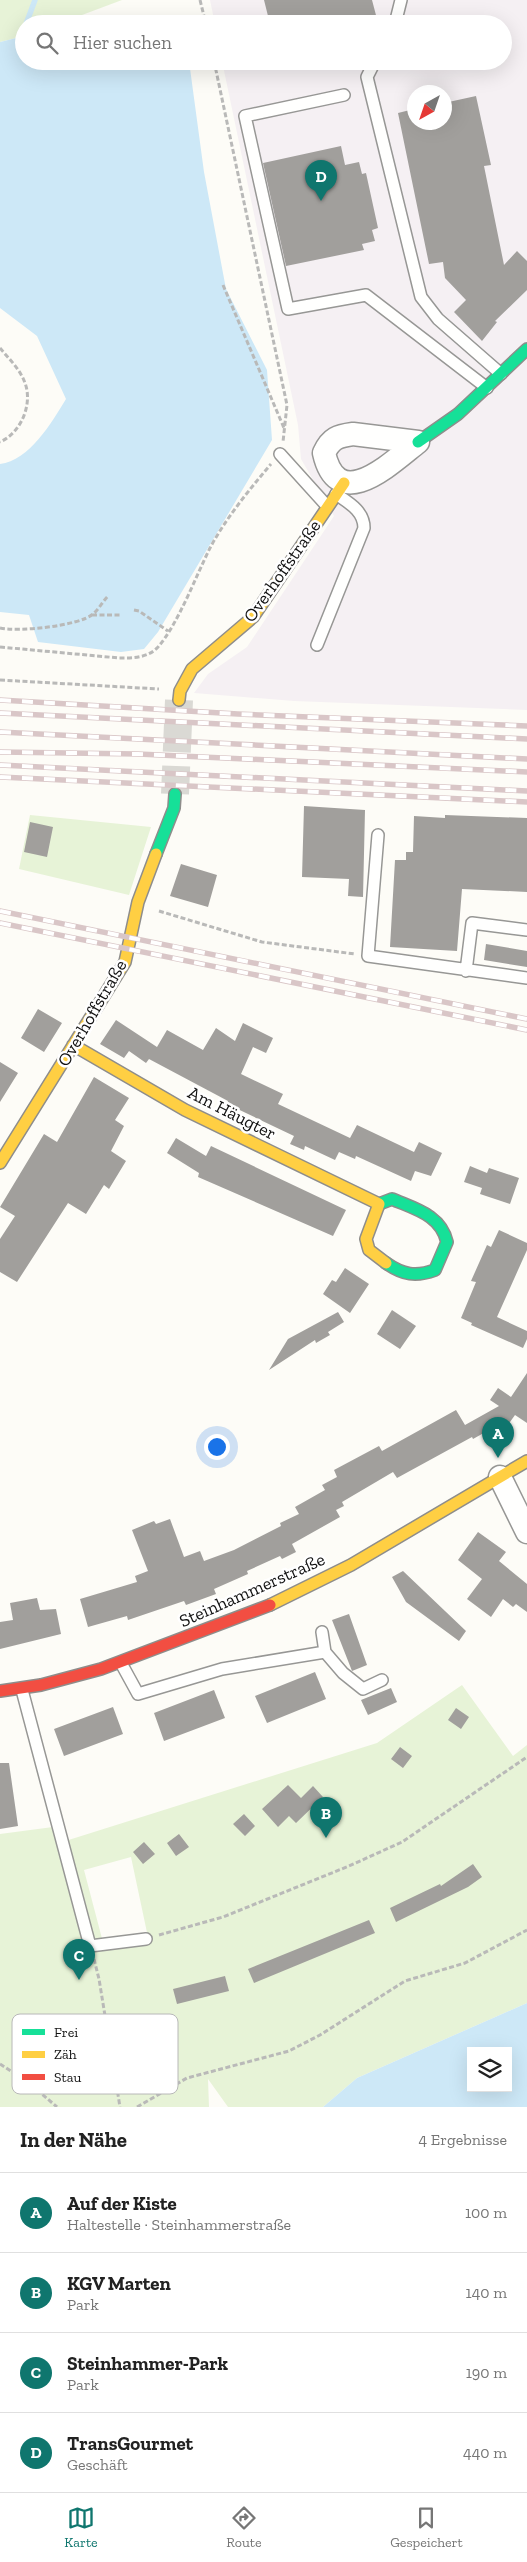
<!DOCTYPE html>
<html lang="de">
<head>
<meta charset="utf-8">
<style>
  :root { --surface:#fff; --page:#f6f6f6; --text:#222; --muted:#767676; --line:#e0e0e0; --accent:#0f766e }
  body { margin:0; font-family:"Zilla Slab",serif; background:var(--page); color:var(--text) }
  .controls { position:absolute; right:15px; bottom:15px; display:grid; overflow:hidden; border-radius:0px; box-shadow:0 5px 20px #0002 }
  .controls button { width:45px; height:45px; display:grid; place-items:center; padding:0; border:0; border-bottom:1px solid var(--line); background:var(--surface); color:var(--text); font:25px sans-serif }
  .compass { position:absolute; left:407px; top:85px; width:45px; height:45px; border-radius:50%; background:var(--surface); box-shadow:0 5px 20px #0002; rotate:220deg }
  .you { position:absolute; left:216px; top:1446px; width:18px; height:18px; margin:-12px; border:4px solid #fff; border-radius:50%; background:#1a73e8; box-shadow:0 0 0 8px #1a73e833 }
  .badge { display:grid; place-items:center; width:32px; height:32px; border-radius:50%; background:var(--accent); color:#fff; font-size:16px; font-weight:700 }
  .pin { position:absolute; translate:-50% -41px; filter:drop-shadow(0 1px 2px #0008) }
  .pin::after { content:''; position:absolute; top:26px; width:18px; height:15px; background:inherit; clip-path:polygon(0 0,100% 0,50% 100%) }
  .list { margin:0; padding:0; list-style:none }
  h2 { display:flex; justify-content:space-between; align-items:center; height:65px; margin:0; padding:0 20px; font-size:21px }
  h2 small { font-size:16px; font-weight:400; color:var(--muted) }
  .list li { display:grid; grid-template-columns:32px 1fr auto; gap:15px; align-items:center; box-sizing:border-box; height:80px; padding:0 20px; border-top:1px solid var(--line) }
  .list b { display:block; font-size:19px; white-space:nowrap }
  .list p { margin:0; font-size:16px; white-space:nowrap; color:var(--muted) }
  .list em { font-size:16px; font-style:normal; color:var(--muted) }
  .icon { flex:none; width:28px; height:28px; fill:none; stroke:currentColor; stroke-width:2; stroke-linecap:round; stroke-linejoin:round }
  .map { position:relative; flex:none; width:527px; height:2107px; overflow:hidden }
  .search { position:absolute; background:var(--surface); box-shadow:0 5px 20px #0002; left:15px; right:15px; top:15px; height:55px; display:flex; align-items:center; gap:12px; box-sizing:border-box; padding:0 18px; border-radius:28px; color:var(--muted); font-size:19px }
  .sheet { height:385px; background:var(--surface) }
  nav { display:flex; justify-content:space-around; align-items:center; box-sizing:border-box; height:70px; border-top:1px solid var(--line); background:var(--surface); font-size:14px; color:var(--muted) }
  nav a { display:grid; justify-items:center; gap:2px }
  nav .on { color:var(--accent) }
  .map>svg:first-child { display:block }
</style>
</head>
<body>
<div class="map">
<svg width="527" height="2107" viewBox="0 0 527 2107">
  <rect width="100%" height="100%" fill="#fdfcf7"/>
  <!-- industrial -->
  <path fill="#f5f0f3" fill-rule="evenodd" d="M210 0H527V710L294 701 194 693 208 674 247 647 334 516 301 459 298 425 222 61H503V24H215ZM414 92H444V122H414Z"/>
  <!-- green -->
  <path fill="#e7f3d7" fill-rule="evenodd" d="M0 0H122L58 24H24V36L0 42Z
    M30 815 151 827 129 895 19 869Z
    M462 1685 513 1756 527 1745V2003L357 2078 323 2107H228L208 2079 209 2107H0V1834L53 1827 59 1843 377 1743ZM131 1857 149 1942 105 1950 84 1870Z"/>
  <!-- water -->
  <path fill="#cde8f7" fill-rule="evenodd" d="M175 17H183L184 24H113Z
    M24 36V61H189L204 172 226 289 267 370 272 440 158 632 144 649 121 652 38 642 29 615 0 612V464C29 461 52 422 66 399L37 336 0 308V42Z
    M527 2003V2107H323L357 2078ZM471 2051H508V2088H471Z"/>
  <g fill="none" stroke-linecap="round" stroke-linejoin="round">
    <!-- stream -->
    <path stroke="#cde8f7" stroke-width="5.5" d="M26 24 35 0
      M18 43 24 28"/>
  </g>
  <!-- building -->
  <path fill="#a19f9c" d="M264 0H372L377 19 358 24H270Z
    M476 96 491 165 484 166 504 265 517 251 527 261V290L495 321 497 322 482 341 454 312 466 300 445 278 443 262 429 264 398 113 414 109V122H444V103Z
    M341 146 345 165 359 162 362 174 366 173 378 228 372 230 375 241 362 244 364 250 286 266 263 163Z
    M304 806 365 810 363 897 348 896 349 879 302 877Z
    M445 815 527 818V892L462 889 457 951 390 947 395 860H406V852H413L414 816 445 818Z
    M30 822 53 827 47 857 24 852Z
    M181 864 217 875 208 907 170 896Z
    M486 944 527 951V967L484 960Z
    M38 1009 62 1023 44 1052 21 1038Z
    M116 1020 157 1047 167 1030 203 1050 216 1028 235 1041 243 1023 273 1038 266 1053 253 1047 241 1074 283 1094 278 1104 350 1138 357 1125 414 1152 419 1142 442 1153 431 1176 415 1171 411 1181 356 1156 355 1159 339 1152 335 1160 305 1146 304 1150 290 1144 294 1136 227 1104 228 1101 149 1059 146 1063 129 1051 124 1058 100 1044Z
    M0 1062 18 1073 0 1102Z
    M94 1077 129 1098 115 1120 124 1126 111 1151 126 1161 109 1189 104 1185 86 1214 68 1203 17 1282 0 1272V1239L15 1216 0 1207 44 1134 57 1142Z
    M176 1138 206 1156 211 1146 346 1210 333 1236 198 1177 199 1173 167 1153Z
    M470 1166 487 1173 489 1168 519 1178 510 1204 480 1194 482 1188 464 1182Z
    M499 1230 527 1243V1250L497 1317 527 1331V1339L523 1348 471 1325 472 1323 461 1318 476 1282 471 1281 487 1245 491 1247Z
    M345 1268 369 1284 350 1313 323 1294 332 1280 336 1282Z
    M392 1310 416 1326 400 1349 377 1334Z
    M338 1312 344 1322 328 1332 330 1335 316 1343 315 1340 269 1370 288 1339Z
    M527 1373V1423L515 1415 505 1429 498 1425 473 1439 472 1437 397 1478 393 1472 342 1502 344 1506 336 1510 340 1517 292 1544 296 1552 282 1559 280 1556 247 1571 248 1574 214 1589 216 1594 186 1605 184 1601 128 1620 127 1616 88 1627 80 1599 137 1582 135 1576 148 1571 132 1530 154 1521 156 1524 170 1519 184 1557 200 1551 204 1561 234 1550 281 1526 280 1523 299 1514 295 1507 325 1490 322 1485 337 1477 334 1470 379 1446 382 1451 456 1410 465 1425 499 1406 490 1400 498 1388 511 1397Z
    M478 1532 506 1552 499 1561 527 1584V1612L516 1604 513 1607 503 1599 491 1617 467 1599 482 1579 458 1560Z
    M403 1571 466 1631 459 1641 406 1602 392 1577Z
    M37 1598 40 1610 56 1609 61 1634 0 1649V1622L13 1620 10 1603Z
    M349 1614 367 1665 352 1671 332 1620Z
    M315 1672 326 1699 267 1723 255 1696Z
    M391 1688 397 1702 368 1715 361 1700Z
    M214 1690 225 1718 164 1741 154 1713Z
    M113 1707 123 1734 64 1756 54 1729Z
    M456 1708 469 1717 461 1729 448 1720Z
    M400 1747 412 1756 403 1768 391 1759Z
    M0 1763H9L18 1826 0 1829Z
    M288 1785 301 1798 313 1786 323 1797 296 1823 289 1816 278 1827 262 1809Z
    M244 1814 255 1826 245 1836 233 1824Z
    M179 1834 189 1847 176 1856 167 1843Z
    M144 1842 155 1854 143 1864 133 1852Z
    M473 1864 482 1877 468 1887 396 1922 390 1908 440 1884 441 1886Z
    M369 1920 375 1933 254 1983 248 1969Z
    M225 1976 229 1991 177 2004 173 1989Z"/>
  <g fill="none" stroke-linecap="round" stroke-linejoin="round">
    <!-- secondary-tunnel -->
    <path stroke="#dad9d4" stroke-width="28" stroke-dasharray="28 14" stroke-linecap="butt" d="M175 794 179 700"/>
    <!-- lane casing -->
    <g stroke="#979795" stroke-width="14">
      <path id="lane" d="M395 24 401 0
        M375 61 367 77 421 297 438 319 501 374
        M344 95 245 116 288 309 366 295 487 388
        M280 454 327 506
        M317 645 364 528C364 511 349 503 336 494
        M378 835 368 956 527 978
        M466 971 472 923 527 930
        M322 1632 325 1652
        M121 1663 138 1694 222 1669 325 1652 343 1673 363 1689 382 1680
        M22 1690 90 1946 146 1939"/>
    </g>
    <!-- street casing -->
    <g stroke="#979795" stroke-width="25">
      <path id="street" d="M353 434 418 442C391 463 338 515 324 453 331 438 338 436 353 434Z
        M500 1477 527 1532"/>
    </g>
    <!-- fast casing -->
    <g stroke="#8e8d8b" stroke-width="14">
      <path id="fast" d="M418 442 458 414 527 349
        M156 854 174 808 175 794
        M379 1204 392 1199C415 1209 441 1215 447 1242L435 1270C416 1277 403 1275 386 1263"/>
    </g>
    <!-- slow casing -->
    <g stroke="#8e8d8b" stroke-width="14">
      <path id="slow" d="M179 700 180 691 192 669 253 617 344 483
        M73 1045 185 1110 379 1204 366 1239 369 1250 386 1263
        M0 1163 125 962 138 902 156 854
        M270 1605 351 1565 527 1461"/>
    </g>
    <!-- jam casing -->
    <g stroke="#8e8d8b" stroke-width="14">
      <path id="jam" d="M0 1691 41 1685 101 1669 270 1605"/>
    </g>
    <!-- path -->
    <path stroke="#b9b9b8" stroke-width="3" stroke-dasharray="5 2.5" stroke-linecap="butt" d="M200 0 206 24
      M214 61 287 405 283 442
      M223 285 284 428
      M0 348C9 359 20 369 25 383 33 404 21 433 0 442
      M134 610 139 611 168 631
      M92 615H120
      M0 628C19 632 79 626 93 614 99 609 103 601 108 596
      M0 647 119 658C133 658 148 658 158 647 178 624 196 576 210 548 226 518 249 490 271 464
      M0 680 159 689
      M159 911 262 942 355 954
      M159 1935 223 1917 349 1866 402 1842 527 1757
      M94 1959 99 1979 120 2107
      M0 2064 29 2083 57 2107
      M137 2107 187 2078 289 2051 320 2035 405 1981 465 1963 527 1930"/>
    <!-- lane -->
    <use href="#lane" stroke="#fffffe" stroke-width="11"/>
    <!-- street -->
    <use href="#street" stroke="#fffffe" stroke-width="22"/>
    <!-- fast -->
    <use href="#fast" stroke="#16e098" stroke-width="11"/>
    <!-- slow -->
    <use href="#slow" stroke="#ffcf43" stroke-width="11"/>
    <!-- jam -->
    <use href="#jam" stroke="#f24e42" stroke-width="11"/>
    <!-- rail casing -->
    <g stroke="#d9c6c7" stroke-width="5.5">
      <path id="rail" d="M0 700 238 714 527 726
        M0 713 527 739
        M0 732 527 759
        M0 752 138 754 527 772
        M0 765 527 791
        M0 777 527 802
        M0 911 527 1019
        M0 923 527 1030"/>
    </g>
    <!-- rail -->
    <use href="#rail" stroke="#fff" stroke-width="4" stroke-dasharray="11" stroke-linecap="butt"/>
  </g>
  <g text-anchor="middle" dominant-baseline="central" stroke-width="5" stroke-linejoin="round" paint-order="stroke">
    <!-- street labels -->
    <g font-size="18" fill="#111" stroke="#fff">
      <text transform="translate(282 571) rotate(-55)">Overhoffstraße</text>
      <text transform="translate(92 1013) rotate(-60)">Overhoffstraße</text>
      <text transform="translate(232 1113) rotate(27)">Am Häugter</text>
      <text transform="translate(252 1590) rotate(-24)">Steinhammerstraße</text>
    </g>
  </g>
  <!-- legend -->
  <rect x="12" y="2014" width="166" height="80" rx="8" fill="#fff" stroke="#b8b8b8" stroke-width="1"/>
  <rect x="22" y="2029" width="23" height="6" fill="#16e098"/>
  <rect x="22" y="2051" width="23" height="7" fill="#ffcf43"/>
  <rect x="22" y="2074" width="23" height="6" fill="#f24e42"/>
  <g font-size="14" fill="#111">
    <text x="54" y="2037">Frei</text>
    <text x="54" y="2059">Zäh</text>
    <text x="54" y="2082">Stau</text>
  </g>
</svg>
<div class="controls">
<button><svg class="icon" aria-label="layers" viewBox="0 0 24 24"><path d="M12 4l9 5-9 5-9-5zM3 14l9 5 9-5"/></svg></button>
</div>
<svg class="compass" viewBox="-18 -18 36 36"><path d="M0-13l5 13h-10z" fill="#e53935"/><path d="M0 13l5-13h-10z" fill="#767676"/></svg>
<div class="you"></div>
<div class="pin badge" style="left:498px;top:1458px">A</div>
<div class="pin badge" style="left:326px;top:1838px">B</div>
<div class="pin badge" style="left:79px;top:1980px">C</div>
<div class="pin badge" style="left:321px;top:201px">D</div>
<div class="search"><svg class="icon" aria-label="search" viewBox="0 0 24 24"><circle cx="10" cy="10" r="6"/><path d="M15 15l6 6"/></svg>Hier suchen</div>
</div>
<section class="sheet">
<h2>In der Nähe<small>4 Ergebnisse</small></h2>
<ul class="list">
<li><span class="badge">A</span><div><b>Auf der Kiste</b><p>Haltestelle · Steinhammerstraße</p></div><em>100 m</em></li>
<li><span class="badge">B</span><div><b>KGV Marten</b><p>Park</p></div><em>140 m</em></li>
<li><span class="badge">C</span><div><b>Steinhammer-Park</b><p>Park</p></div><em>190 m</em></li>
<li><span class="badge">D</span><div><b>TransGourmet</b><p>Geschäft</p></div><em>440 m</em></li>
</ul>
</section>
<nav>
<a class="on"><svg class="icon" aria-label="map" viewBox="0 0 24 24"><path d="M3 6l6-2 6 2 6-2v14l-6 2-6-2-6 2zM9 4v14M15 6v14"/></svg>Karte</a>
<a><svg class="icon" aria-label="directions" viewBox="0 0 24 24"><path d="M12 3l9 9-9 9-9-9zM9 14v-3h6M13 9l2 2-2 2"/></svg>Route</a>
<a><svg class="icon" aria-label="saved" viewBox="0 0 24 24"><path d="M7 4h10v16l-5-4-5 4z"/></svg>Gespeichert</a>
</nav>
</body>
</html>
